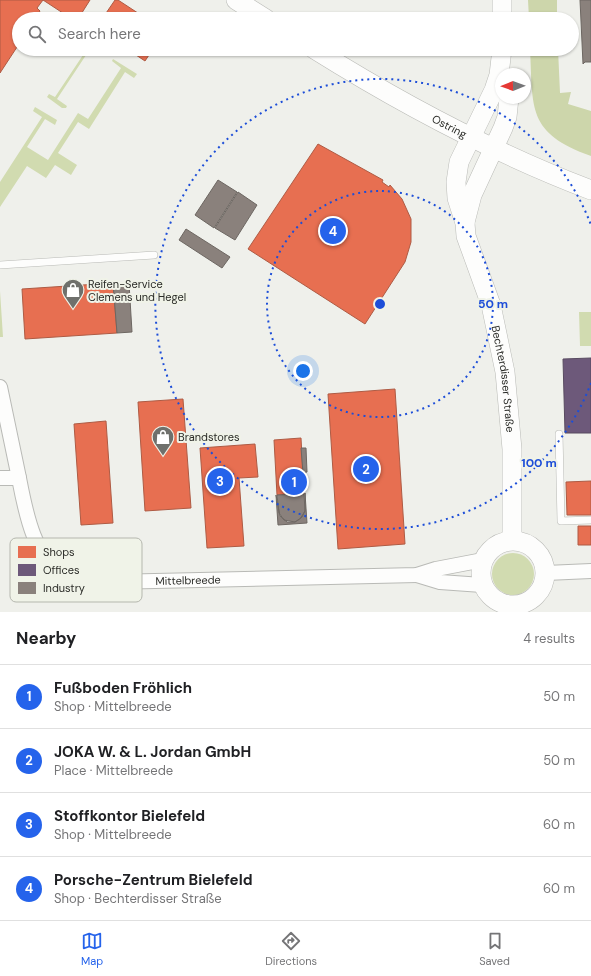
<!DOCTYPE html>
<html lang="en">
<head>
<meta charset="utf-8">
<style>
  :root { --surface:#fff; --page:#f2f2f2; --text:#202124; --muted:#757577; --line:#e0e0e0; --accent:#2563eb }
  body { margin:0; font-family:"DM Sans",sans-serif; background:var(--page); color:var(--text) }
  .compass { position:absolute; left:495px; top:68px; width:36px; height:36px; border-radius:50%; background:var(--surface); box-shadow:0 1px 3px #0004; rotate:269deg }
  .you { position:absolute; left:303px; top:371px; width:14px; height:14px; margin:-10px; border:3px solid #fff; border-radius:50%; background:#1a73e8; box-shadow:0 0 0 6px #1a73e833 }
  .badge { display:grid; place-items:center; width:26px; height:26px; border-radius:50%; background:var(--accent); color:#fff; font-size:13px; font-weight:700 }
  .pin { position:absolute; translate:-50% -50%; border:2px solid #fff; box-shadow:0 1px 4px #0006 }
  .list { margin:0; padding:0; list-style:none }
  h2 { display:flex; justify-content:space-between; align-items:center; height:52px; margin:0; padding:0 16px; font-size:17px }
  h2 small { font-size:13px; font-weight:400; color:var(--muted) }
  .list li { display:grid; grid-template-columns:26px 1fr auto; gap:12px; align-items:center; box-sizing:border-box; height:64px; padding:0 16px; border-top:1px solid var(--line) }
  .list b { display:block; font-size:15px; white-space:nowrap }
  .list p { margin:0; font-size:13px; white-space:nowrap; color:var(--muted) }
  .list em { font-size:13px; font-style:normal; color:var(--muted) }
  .icon { flex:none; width:22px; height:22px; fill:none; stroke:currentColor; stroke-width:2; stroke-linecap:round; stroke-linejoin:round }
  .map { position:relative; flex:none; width:591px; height:612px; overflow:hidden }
  .search { position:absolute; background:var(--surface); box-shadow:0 1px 3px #0004; left:12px; right:12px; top:12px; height:44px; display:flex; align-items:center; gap:10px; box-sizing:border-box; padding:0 14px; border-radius:22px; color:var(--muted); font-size:15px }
  .sheet { height:308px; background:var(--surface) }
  nav { display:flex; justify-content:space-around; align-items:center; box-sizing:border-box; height:56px; border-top:1px solid var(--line); background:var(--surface); font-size:11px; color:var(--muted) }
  nav a { display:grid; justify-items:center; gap:2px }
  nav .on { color:var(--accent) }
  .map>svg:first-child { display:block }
</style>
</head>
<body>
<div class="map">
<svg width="591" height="612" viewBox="0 0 591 612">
  <rect width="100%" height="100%" fill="#eff0eb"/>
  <!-- green -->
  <path fill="#d1dbb0" d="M87 49H90L57 99 67 106 66 108H62L47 97 49 94 55 97Z
    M113 59 137 74 134 78 125 72 89 129 78 122 58 153 77 165 71 175 55 165 46 178 27 166 0 207V182L42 117 33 111 35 107 57 120 55 125 45 119 27 147 48 160 78 113 88 119 121 68 112 61Z
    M0 291 3 337H0Z
    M579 312H591V346H580Z
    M492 574a21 21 0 1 1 42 0a21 21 0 1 1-42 0Z"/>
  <!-- forest -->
  <path fill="#cdd6ab" d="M528 0H557V19H529Z
    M530 49H558L560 93 571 92 568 104 591 111V156C527 133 533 109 530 49Z"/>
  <!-- shops -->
  <path fill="#e76f51" stroke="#ae5b44" d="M0 0H43L37 8 40 11 35 19H19V44L0 73Z
    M43 0H90L78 19H72Z
    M115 0H118L147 19H102Z
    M127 49H153L145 61Z
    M318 144 383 180 382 182 389 187 390 185 402 199 411 219V242L405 262 365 324 248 249Z
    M113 283 117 333 25 339 22 289Z
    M395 389 405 544 338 549 328 394Z
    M183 399 191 508 145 511 138 402Z
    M106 421 113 523 81 525 74 424Z
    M301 438 304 494 277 495 274 440Z
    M255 444 258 477 239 478 244 546 207 548 200 448Z
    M591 481V515H567L566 482Z
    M578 526H591V545H578Z"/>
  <!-- offices -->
  <path fill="#6d597a" stroke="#594b61" d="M591 358V433H565L563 359Z"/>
  <!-- industry -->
  <path fill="#8a817c" stroke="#6d6762" d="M580 0H591V62H585L583 64Z
    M218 180 237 192 214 228 195 215Z
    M238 192 257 205 235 240 215 228Z
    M186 229 230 257 222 268 179 240Z
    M113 283H129L132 332 117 333Z
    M301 448H306L307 472 303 473Z
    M305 493 307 523 278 525 276 495 280 516 287 522H295L300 519 305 511Z
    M304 494 305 511 302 517 295 522 284 520 279 513 277 495Z"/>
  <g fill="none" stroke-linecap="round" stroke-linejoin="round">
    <!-- lane casing -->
    <g stroke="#b9bab6" stroke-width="8">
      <path id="lane" d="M0 265 154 255
        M559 434 561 521 591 520"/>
    </g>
    <!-- street casing -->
    <g stroke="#b9bab6" stroke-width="16">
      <g id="street">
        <path d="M0 387 19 478"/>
        <path id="s1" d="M0 478H19C25 509 34 562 67 576 80 582 96 582 110 582L417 575 436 569 483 560"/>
        <path d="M546 573 591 571"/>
        <path d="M417 575 440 582 482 585"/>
      </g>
    </g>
    <!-- secondary casing -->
    <g stroke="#b9bab6" stroke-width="20">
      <g id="secondary">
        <path d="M236 0 266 19"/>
        <path d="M502 0V19"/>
        <path id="s2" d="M314 49C402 104 494 153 591 190"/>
        <path id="s3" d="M502 49 499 75 494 90 459 162 456 182 457 198 465 223 466 236 491 305 505 372 512 449V540"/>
        <path d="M465 222 472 195 503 128 507 117 509 98"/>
        <circle cx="513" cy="573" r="32"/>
      </g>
    </g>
    <!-- lane -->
    <use href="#lane" stroke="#fdfdfc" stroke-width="7"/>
    <!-- street -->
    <use href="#street" stroke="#fdfdfc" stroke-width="14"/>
    <!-- secondary -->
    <use href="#secondary" stroke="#fdfdfc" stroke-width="19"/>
  </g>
  <!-- distance rings -->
  <g fill="none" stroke="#1d4ed8" stroke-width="2" stroke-dasharray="2 4">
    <circle cx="380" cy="304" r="113"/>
    <path d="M591 383A225 225 0 1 1 591 225"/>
  </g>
  <!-- icons -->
  <defs>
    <g id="shop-pin" transform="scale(1.15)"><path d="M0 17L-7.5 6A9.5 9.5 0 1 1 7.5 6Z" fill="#6f706c" stroke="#f0f3e8"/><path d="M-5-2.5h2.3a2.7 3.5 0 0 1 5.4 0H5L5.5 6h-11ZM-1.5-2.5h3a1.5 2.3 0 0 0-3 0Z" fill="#fff"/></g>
  </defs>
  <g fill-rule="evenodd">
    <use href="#shop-pin" x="73" y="290"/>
    <use href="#shop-pin" x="163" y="437"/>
  </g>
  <g text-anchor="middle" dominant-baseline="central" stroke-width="4" stroke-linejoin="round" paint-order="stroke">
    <!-- street labels -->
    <g font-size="11" fill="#2a2b27" stroke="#f0f3e8">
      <text stroke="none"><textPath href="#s2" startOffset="156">Ostring</textPath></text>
      <text stroke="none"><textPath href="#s3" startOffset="346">Bechterdisser Straße</textPath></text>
      <text stroke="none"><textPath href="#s1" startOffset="254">Mittelbreede</textPath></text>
    </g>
    <!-- poi labels -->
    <g font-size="11" fill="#2a2b27" stroke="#f0f3e8" text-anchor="start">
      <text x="88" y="284">Reifen-Service<tspan x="88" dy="13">Clemens und Hegel</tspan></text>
      <text x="178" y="437">Brandstores</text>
    </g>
  </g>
  <!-- legend -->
  <rect x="10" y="538" width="132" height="64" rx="6" fill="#f0f3e8" stroke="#b5b7ae" stroke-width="1"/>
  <rect x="18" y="546" width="18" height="12" fill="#e76f51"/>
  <rect x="18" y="564" width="18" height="12" fill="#6d597a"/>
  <rect x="18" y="582" width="18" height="12" fill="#8a817c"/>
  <g font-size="11" fill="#2a2b27">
    <text x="43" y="556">Shops</text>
    <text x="43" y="574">Offices</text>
    <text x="43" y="592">Industry</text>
  </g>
  <circle cx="380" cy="304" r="6" fill="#1d4ed8" stroke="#f0f3e8" stroke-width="2"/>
  <g font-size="12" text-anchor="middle" font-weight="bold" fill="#1d4ed8" stroke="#f0f3e8" stroke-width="4" stroke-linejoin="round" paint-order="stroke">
    <text x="493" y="308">50 m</text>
    <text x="539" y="467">100 m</text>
  </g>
</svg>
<svg class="compass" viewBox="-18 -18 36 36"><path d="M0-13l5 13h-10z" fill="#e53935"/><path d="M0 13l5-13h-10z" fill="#757577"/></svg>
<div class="you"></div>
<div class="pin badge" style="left:294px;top:482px">1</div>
<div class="pin badge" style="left:366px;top:469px">2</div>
<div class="pin badge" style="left:220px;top:481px">3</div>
<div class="pin badge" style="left:333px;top:231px">4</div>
<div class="search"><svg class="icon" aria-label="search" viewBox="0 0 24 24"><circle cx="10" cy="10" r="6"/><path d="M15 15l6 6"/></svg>Search here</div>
</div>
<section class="sheet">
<h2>Nearby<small>4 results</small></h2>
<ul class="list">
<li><span class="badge">1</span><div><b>Fußboden Fröhlich</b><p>Shop · Mittelbreede</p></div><em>50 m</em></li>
<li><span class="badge">2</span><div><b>JOKA W. &amp; L. Jordan GmbH</b><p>Place · Mittelbreede</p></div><em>50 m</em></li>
<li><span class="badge">3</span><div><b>Stoffkontor Bielefeld</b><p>Shop · Mittelbreede</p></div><em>60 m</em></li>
<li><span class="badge">4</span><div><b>Porsche-Zentrum Bielefeld</b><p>Shop · Bechterdisser Straße</p></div><em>60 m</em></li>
</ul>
</section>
<nav>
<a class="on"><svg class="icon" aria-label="map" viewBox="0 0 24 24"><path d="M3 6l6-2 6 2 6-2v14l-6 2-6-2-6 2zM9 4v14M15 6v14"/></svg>Map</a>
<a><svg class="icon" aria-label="directions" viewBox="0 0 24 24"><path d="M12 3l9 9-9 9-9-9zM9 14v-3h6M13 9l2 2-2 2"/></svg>Directions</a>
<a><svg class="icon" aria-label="saved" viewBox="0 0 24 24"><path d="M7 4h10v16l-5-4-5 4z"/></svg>Saved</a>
</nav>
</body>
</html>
